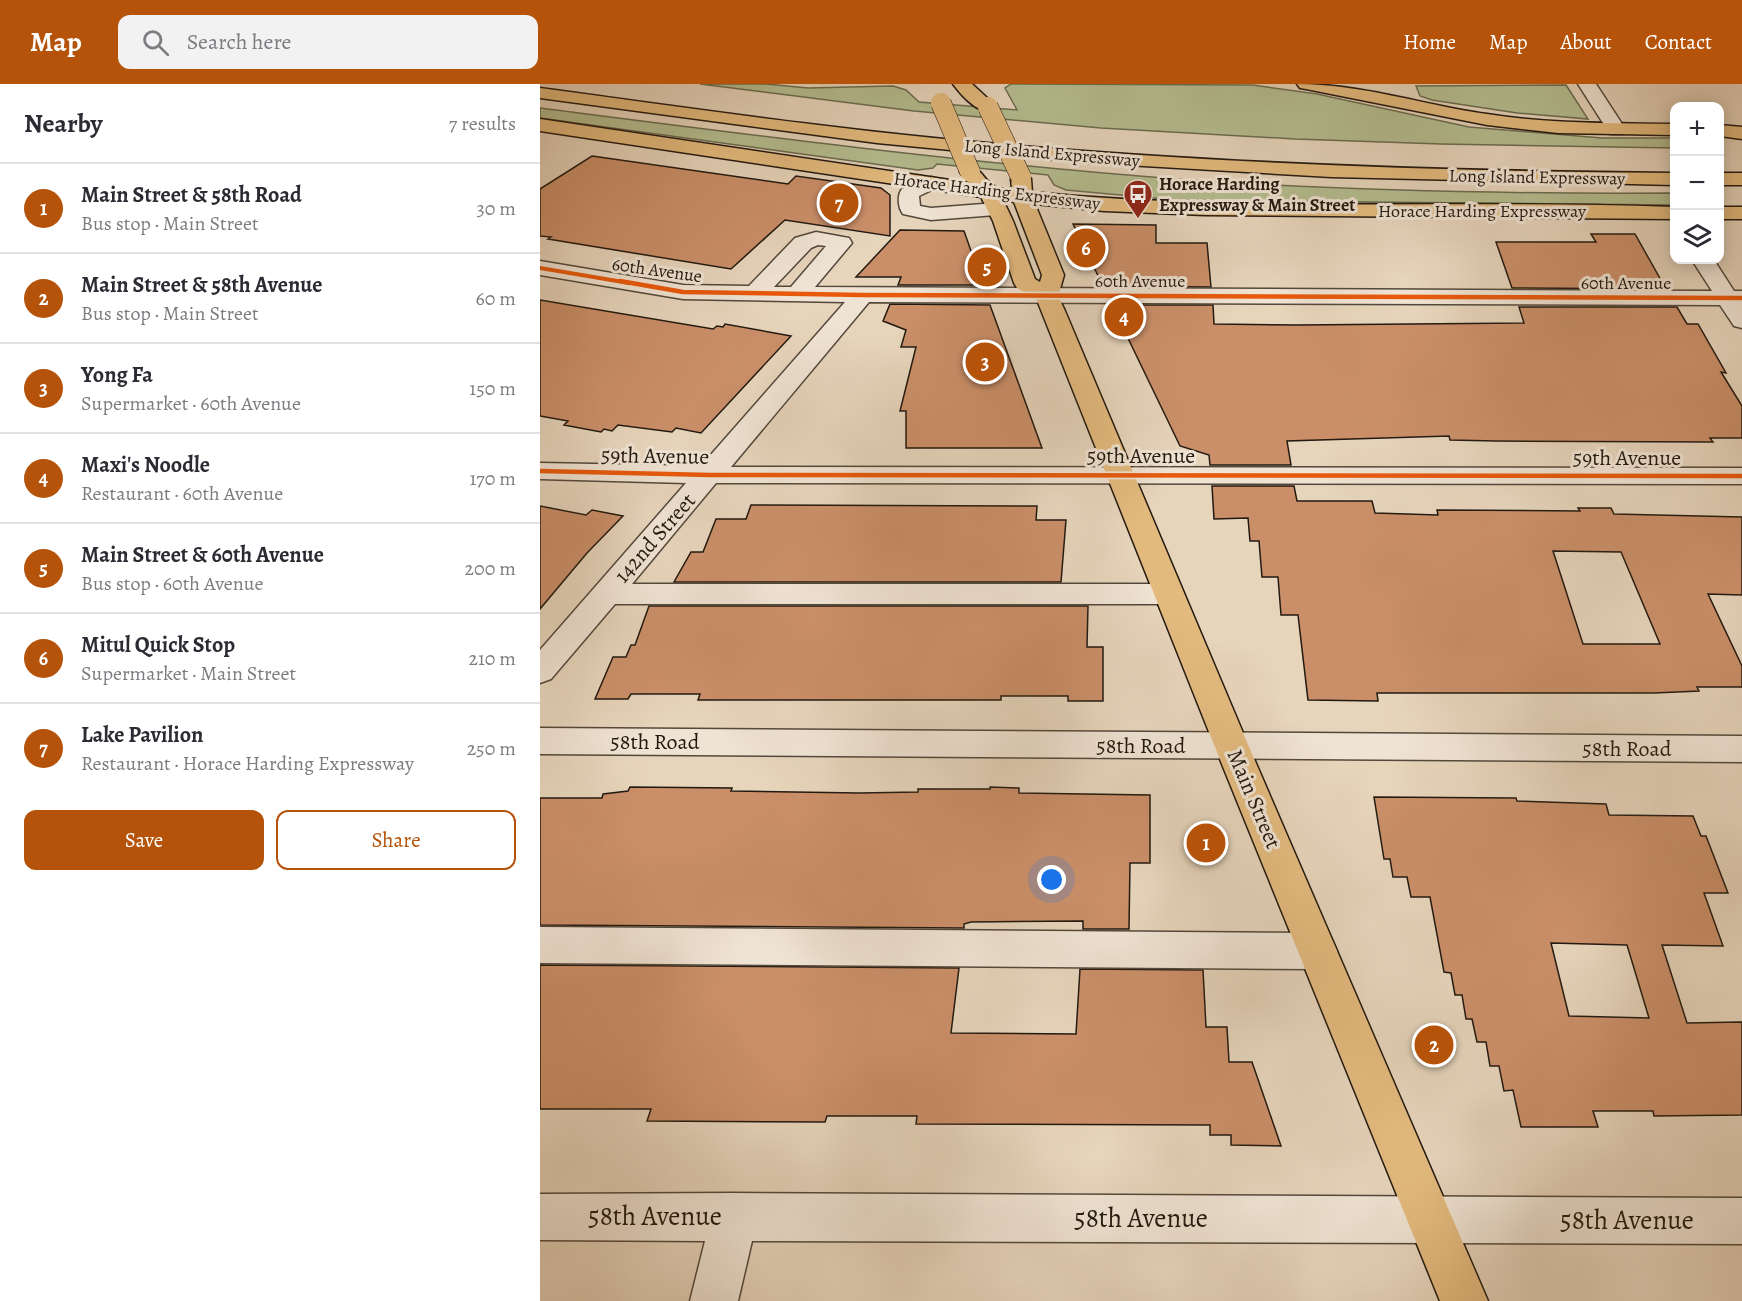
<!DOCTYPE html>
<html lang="en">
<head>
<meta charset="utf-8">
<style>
  :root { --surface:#fff; --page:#f2f2f3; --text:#2b2b33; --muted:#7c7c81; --line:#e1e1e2; --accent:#b45309 }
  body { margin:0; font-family:Alegreya,serif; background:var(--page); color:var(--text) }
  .controls { position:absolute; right:18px; top:18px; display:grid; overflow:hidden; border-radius:12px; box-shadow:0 3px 15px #0003 }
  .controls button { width:54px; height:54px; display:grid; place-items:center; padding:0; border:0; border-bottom:2px solid var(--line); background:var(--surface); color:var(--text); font:30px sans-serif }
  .you { position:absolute; left:512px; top:796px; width:21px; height:21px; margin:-15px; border:4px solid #fff; border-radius:50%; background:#1a73e8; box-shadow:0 0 0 9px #1a73e833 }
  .badge { display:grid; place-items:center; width:39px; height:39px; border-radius:50%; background:var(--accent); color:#fff; font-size:20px; font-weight:700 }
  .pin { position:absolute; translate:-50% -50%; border:3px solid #fff; box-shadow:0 2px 6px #0006 }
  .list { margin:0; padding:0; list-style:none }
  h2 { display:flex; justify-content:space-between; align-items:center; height:78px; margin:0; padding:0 24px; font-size:26px }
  h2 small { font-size:20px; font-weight:400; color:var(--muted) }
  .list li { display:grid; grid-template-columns:39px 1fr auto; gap:18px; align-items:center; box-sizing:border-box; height:90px; padding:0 24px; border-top:2px solid var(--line) }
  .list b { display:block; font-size:22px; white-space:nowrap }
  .list p { margin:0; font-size:20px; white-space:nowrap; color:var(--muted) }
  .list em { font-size:20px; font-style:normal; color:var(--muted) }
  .actions { display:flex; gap:12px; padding:18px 24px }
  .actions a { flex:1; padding:14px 0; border:2px solid var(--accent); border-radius:12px; text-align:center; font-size:21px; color:var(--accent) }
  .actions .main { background:var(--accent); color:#fff }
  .icon { flex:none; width:33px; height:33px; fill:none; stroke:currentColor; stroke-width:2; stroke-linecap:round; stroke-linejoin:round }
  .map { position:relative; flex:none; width:1202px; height:1217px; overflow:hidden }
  header { display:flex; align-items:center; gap:36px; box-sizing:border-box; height:84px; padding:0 30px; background:var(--accent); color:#fff }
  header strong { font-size:28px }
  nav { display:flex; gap:33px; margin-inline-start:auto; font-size:21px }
  .search { width:420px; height:54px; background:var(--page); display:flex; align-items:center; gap:15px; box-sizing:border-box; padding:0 21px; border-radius:12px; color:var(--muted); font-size:22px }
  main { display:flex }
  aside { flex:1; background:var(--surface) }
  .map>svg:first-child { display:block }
</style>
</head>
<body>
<header>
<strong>Map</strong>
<div class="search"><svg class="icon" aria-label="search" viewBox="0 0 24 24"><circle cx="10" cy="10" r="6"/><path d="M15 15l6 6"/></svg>Search here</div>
<nav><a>Home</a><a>Map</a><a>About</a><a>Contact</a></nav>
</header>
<main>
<aside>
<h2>Nearby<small>7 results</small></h2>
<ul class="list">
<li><span class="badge">1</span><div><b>Main Street &amp; 58th Road</b><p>Bus stop · Main Street</p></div><em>30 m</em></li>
<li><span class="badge">2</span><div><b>Main Street &amp; 58th Avenue</b><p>Bus stop · Main Street</p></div><em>60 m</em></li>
<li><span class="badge">3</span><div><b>Yong Fa</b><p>Supermarket · 60th Avenue</p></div><em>150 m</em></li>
<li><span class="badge">4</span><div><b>Maxi's Noodle</b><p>Restaurant · 60th Avenue</p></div><em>170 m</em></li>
<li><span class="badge">5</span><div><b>Main Street &amp; 60th Avenue</b><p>Bus stop · 60th Avenue</p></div><em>200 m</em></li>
<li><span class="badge">6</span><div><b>Mitul Quick Stop</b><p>Supermarket · Main Street</p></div><em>210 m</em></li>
<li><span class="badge">7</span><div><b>Lake Pavilion</b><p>Restaurant · Horace Harding Expressway</p></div><em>250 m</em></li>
</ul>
<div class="actions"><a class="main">Save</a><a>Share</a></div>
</aside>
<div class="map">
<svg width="1202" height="1217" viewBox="0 0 1202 1217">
  <rect width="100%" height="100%" fill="#e6d4bb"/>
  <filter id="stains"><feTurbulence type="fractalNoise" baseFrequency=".00333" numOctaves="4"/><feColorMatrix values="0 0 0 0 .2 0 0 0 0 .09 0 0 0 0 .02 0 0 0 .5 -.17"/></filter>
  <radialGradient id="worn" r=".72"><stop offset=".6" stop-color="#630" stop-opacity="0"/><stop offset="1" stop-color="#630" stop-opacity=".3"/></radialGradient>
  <!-- green -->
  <path fill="#b4bd90" stroke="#6b6b50" stroke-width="1.5" d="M160 0H226L268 4 353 2 366 6 379 18 477 26 465 4 471 0 713 1 777 10 929 43 1062 54H1134V64L901 60 755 55 561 44 374 27Z
    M1026 1 1048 35 977 29 892 16 880 12 876 2Z
    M0 24C212 51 424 79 637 95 802 107 969 110 1134 109V121L635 116 526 106 514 101 508 91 397 80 393 84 378 86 0 34Z"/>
  <!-- building -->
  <path fill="#ca8f69" stroke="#221910" stroke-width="1.5" fill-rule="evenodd" d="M52 72 248 100 256 92 341 104 350 111V152L245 136 191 185 8 155 11 153 0 152V105Z
    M533 140 616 141V159H667L671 203 563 202Z
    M360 146 424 147 443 201H358L361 193H316Z
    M1051 150H1095L1126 205 972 204 956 158H1056Z
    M0 216 173 245 177 242 183 243 185 240 251 252 161 349 136 344 132 348 78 341 72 347 64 345 61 348 24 341 28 337 0 332Z
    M350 220 450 221 502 364H366V327H360L376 263H361L366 246 343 237Z
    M572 221H673L674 240 757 241 984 239 979 223H1137L1147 240H1158L1186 289 1181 288 1202 322V354H1170L1173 358 956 357 910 356 909 352 747 357 751 381H670L669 371 640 362Z
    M672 402H754L757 417H832L835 429 898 431 897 426 1040 427 1038 424H1071L1074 430 1202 433V511L1168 510 1202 582V603H1157L1159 607 1114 609H837L838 617 768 616 758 531H741L738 493H722L719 457H710L708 434 674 435ZM1013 467 1081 468 1120 560H1043Z
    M211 421 497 422 496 436H526L521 498H134L151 468H163L176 435H206Z
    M0 422 46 431 52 426 83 432 47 469 0 525Z
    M109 522H548L547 563H563V617H528V612H461V616H158L160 610H91L88 615H55L73 573H86L91 561H95Z
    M90 703 192 704 191 707 319 709 378 708V705H450V703L479 704V709L610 711V779H590L589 845H543V837L431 838 424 840V844L0 841V714H62L63 710 88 707Z
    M834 713 976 714 977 717 1066 720 1069 731 1153 732 1161 752H1166L1188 809H1164L1183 862 1122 861 1147 939 1202 938V1031L1114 1032 1113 1027H1053L1058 1043H981L973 1006 964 1007 959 982H950L946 958H937L932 935H926L922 911H915L911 889 904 888 890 813H871L867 793H853L850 775H844ZM1011 859 1087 861 1109 934 1029 932Z
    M0 881 419 884 411 949 536 950 540 885 663 886 666 943H687L689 978H712L741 1062 691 1061V1051H670V1041L376 1040 377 1032H287L285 1038 107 1037 111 1025H0Z"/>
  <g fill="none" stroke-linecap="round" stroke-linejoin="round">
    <!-- minor casing -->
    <g stroke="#53483b" stroke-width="3">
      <path id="minor" d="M1038 0H1056L1086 46 1084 50H1070Z
        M391 93 398 95 401 99 398 103 379 112 380 122 391 124 456 119 463 121 466 125 463 129 456 131 391 136 363 130C358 124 357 111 362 105Z
        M276 148 309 154 312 159 275 203 1172 207 1152 176H1174L1194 207H1202V244L1194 242 1180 221 329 218 191 383 1202 384V400L176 399 92 500H629L640 503 644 510 640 517 629 520H75L11 595 0 599V566L146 399 0 395V379L161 382 305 218 143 215 0 191V177L143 201 209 202 255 154ZM278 161 286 162 251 203H234L271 164Z
        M0 644 1202 652V678L0 670Z
        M0 843 777 849 791 854 797 867 791 880 777 885 0 879Z
        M194 1109 1202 1114V1160L212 1157 198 1217H150L165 1157 0 1156V1110Z"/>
    </g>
    <!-- major casing -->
    <g stroke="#221910" stroke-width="3">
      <path id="major" d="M413 0H432L457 23 454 27C439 31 422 12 413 0Z
        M757 0C822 0 883 21 947 30 1008 40 1072 39 1134 40V51L1018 49 947 41 766 5 760 4Z
        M0 35 430 99 420 88 423 84C442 79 442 97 456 103 460 105 467 105 472 105L471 95 474 91H488L491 95 492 108C705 129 920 115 1134 123V135L665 131 564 127 495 120 524 191 518 212 525 227 709 663 948 1217H900L675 663 497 216 477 204 474 199 453 137 441 113 0 47ZM463 116 474 118 502 191 500 198 495 195 473 137Z
        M1180 123H1202V135H1180Z"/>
    </g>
    <!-- highway casing -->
    <g stroke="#221910" stroke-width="3">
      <path id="highway" d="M0 4C149 24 298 46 448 59 676 80 905 87 1134 89V101L791 93 535 78 337 59 0 14Z
        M1180 41 1202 43V55L1180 52Z
        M1180 89H1202V101H1180Z"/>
    </g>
    <!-- minor -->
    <use href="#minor" fill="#efe3d3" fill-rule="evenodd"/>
    <!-- major -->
    <use href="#major" fill="#e3ba7e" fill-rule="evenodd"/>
    <!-- highway -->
    <use href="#highway" fill="#e3ba7e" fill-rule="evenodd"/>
    <!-- major-bridge casing -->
    <g stroke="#221910" stroke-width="21" stroke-linecap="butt">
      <path id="major-bridge" d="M401 19 430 88
        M448 23 481 93"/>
    </g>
    <!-- major-bridge -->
    <use href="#major-bridge" stroke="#e3ba7e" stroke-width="20"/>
    <!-- cycleway-far1 casing -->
    <g stroke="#efe3d3" stroke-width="6">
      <path id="cycleway-far1" d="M0 184 89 199"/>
    </g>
    <!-- cycleway casing -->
    <g stroke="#efe3d3" stroke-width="8">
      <path id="cycleway" d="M80 197 143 208 323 211 1202 214
        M0 387 170 391 1202 392"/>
    </g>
    <!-- cycleway-far1 -->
    <use href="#cycleway-far1" stroke="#e8590c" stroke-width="4"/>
    <!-- cycleway -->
    <use href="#cycleway" stroke="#e8590c" stroke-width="4.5"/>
  </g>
  <!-- icons -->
  <defs>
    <g id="bus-pin" transform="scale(1.5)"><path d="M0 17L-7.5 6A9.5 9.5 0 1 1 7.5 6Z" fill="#8f2418" stroke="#efe3d3"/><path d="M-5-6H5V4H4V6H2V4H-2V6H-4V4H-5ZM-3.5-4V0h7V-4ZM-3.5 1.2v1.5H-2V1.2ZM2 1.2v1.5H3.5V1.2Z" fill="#fff"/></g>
  </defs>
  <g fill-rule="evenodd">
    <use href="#bus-pin" x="598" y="110"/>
  </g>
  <g text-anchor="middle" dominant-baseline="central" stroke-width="6" stroke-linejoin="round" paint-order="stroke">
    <!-- far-street labels -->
    <g font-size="18" fill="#221910" stroke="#efe3d3">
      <text transform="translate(512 69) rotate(5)">Long Island Expressway</text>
      <text transform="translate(997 93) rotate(1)">Long Island Expressway</text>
      <text transform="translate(457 107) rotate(7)">Horace Harding Expressway</text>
      <text x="942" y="127">Horace Harding Expressway</text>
      <text transform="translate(117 186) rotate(8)">60th Avenue</text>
      <text x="600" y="197">60th Avenue</text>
      <text x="1086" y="199">60th Avenue</text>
    </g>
    <!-- far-poi labels -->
    <g font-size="18" font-weight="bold" fill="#221910" stroke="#efe3d3" text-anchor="start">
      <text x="619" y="100">Horace Harding<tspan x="619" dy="21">Expressway &amp; Main Street</tspan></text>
    </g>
    <!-- street labels -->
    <g font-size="22" fill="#221910" stroke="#efe3d3">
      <text transform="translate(115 372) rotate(1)">59th Avenue</text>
      <text x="601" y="372">59th Avenue</text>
      <text x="1087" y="374">59th Avenue</text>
      <text transform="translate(115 454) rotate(-49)">142nd Street</text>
      <text x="115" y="658">58th Road</text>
      <text x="601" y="662">58th Road</text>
      <text x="1087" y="665">58th Road</text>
      <text transform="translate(714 715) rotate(67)">Main Street</text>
    </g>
    <!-- near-street labels -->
    <g font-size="27" fill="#221910" stroke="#efe3d3">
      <text x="115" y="1132">58th Avenue</text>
      <text x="601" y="1134">58th Avenue</text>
      <text x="1087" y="1136">58th Avenue</text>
    </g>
  </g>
  <rect width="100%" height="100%" filter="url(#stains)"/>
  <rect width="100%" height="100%" fill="url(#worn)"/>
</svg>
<div class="controls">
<button>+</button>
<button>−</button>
<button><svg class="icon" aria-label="layers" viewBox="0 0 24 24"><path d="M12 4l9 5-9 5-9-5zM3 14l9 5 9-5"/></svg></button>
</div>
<div class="you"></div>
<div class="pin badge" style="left:666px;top:759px">1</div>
<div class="pin badge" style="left:894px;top:961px">2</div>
<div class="pin badge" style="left:445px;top:278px">3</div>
<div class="pin badge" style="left:584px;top:233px">4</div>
<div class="pin badge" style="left:447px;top:183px">5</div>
<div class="pin badge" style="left:546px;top:164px">6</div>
<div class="pin badge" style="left:299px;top:119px">7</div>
</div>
</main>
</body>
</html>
